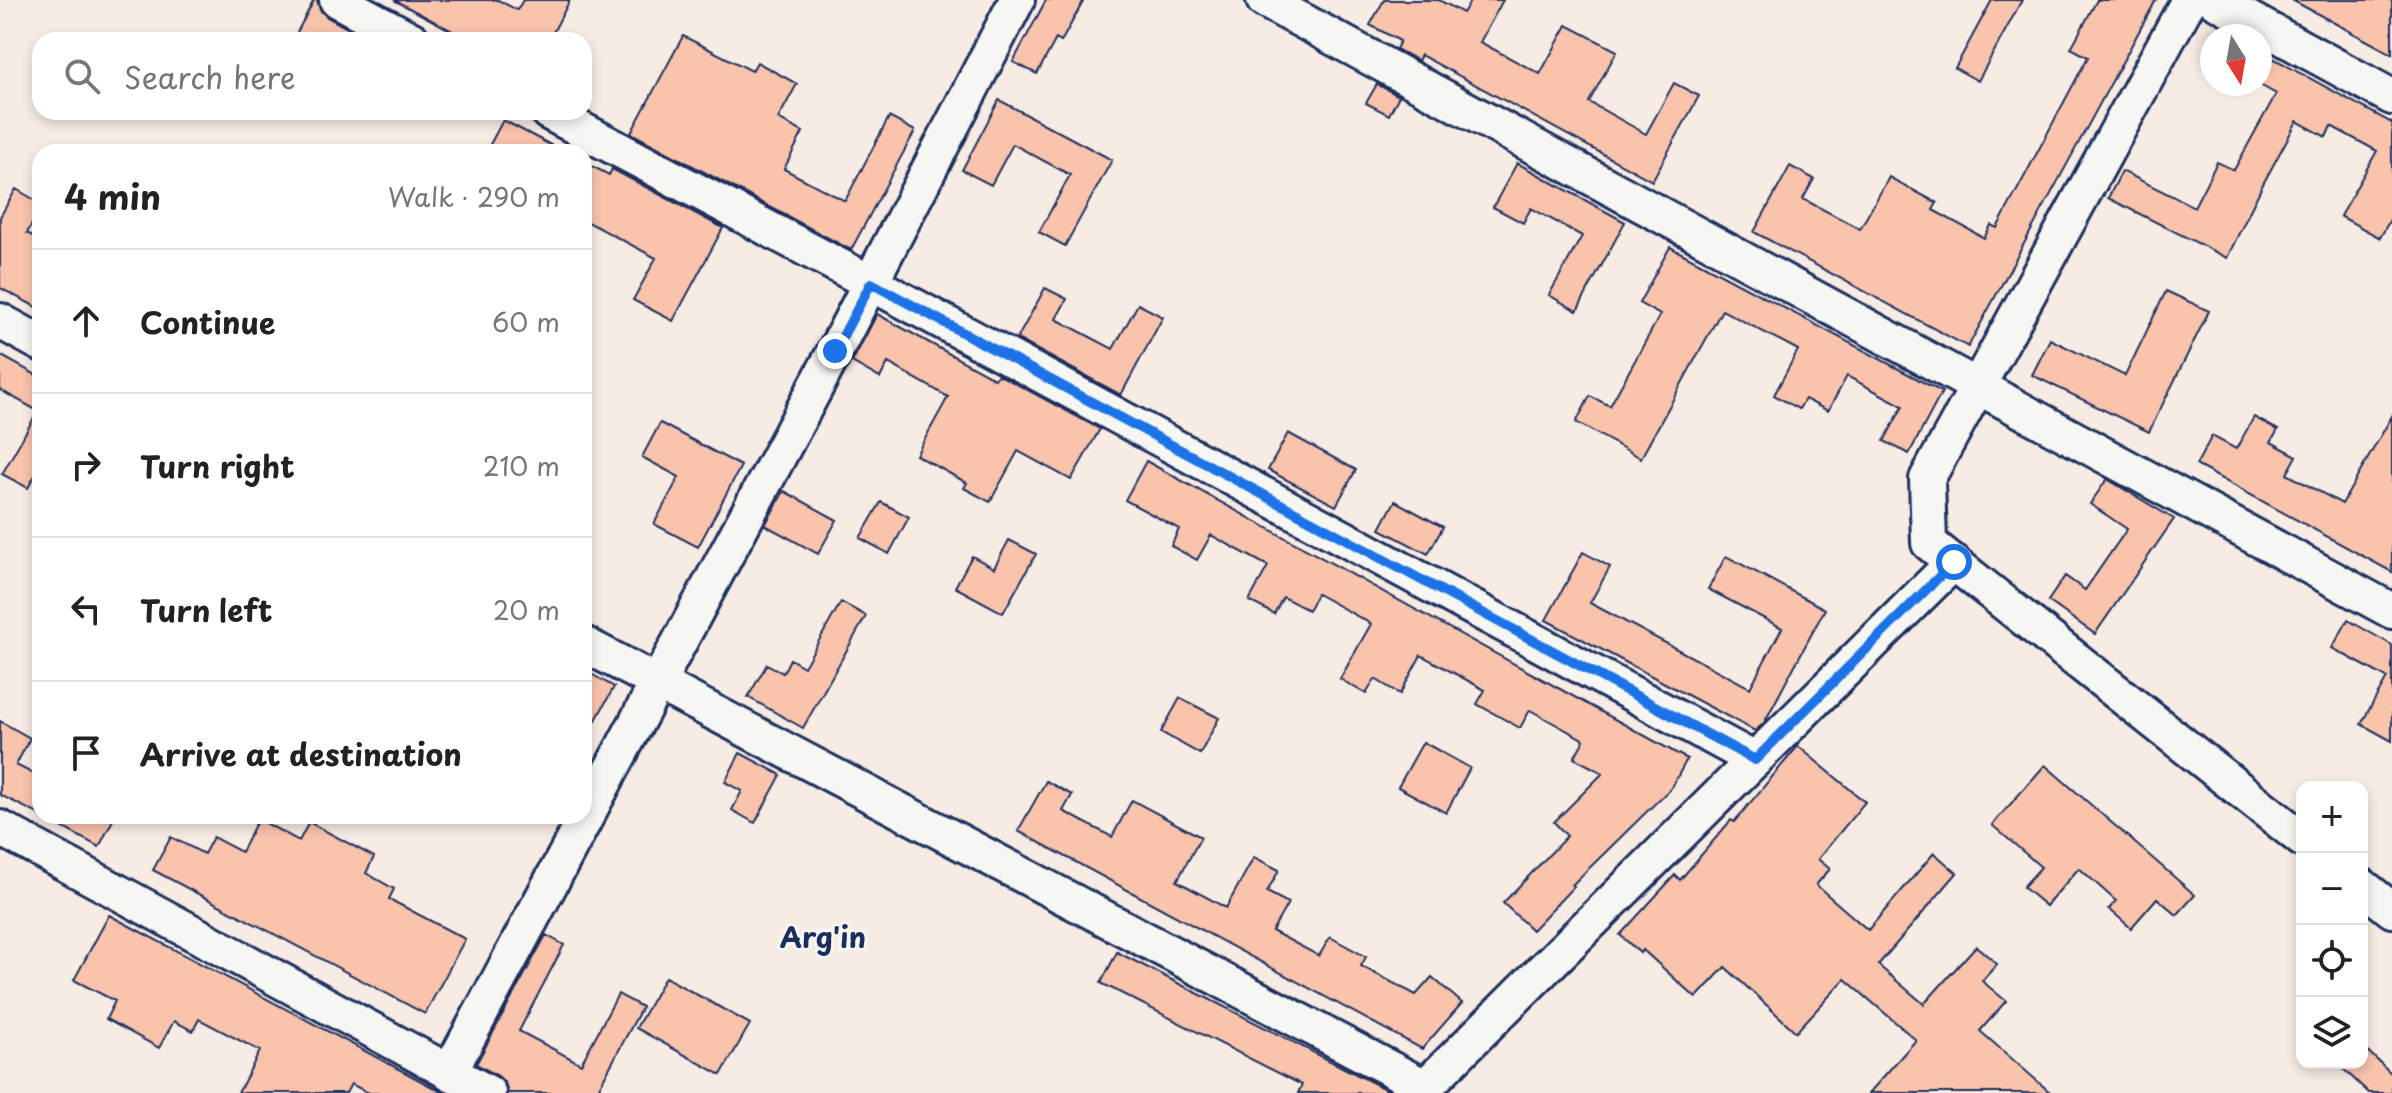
<!DOCTYPE html>
<html lang="en">
<head>
<meta charset="utf-8">
<style>
  :root { --surface:#fff; --page:#f2f2f2; --text:#222; --muted:#767676; --line:#e0e0e0 }
  body { margin:0; font-family:"Playpen Sans",sans-serif; background:var(--page); color:var(--text) }
  .controls { position:absolute; right:24px; bottom:24px; display:grid; overflow:hidden; border-radius:16px; box-shadow:0 4px 12px #0003 }
  .controls button { width:72px; height:72px; display:grid; place-items:center; padding:0; border:0; border-bottom:2px solid var(--line); background:var(--surface); color:var(--text); font:40px sans-serif }
  .compass { position:absolute; left:2200px; top:24px; width:72px; height:72px; border-radius:50%; background:var(--surface); box-shadow:0 4px 12px #0003; rotate:169deg }
  .stop { position:absolute; width:24px; height:24px; margin:-18px; border:6px solid #1a73e8; border-radius:50%; background:#fff }
  .stop.end { background:#1a73e8; border-color:#fff; box-shadow:0 2px 8px #0008 }
  .list { margin:0; padding:0; list-style:none }
  h2 { display:flex; justify-content:space-between; align-items:center; height:104px; margin:0; padding:0 32px; font-size:34px }
  h2 small { font-size:26px; font-weight:400; color:var(--muted) }
  .list li { display:grid; grid-template-columns:52px 1fr auto; gap:24px; align-items:center; box-sizing:border-box; height:144px; padding:0 32px; border-top:2px solid var(--line) }
  .list b { display:block; font-size:30px; white-space:nowrap }
  .list em { font-size:26px; font-style:normal; color:var(--muted) }
  .icon { flex:none; width:44px; height:44px; fill:none; stroke:currentColor; stroke-width:2; stroke-linecap:round; stroke-linejoin:round }
  .map { position:relative; flex:none; width:2392px; height:1093px; overflow:hidden }
  .search { position:absolute; background:var(--surface); box-shadow:0 4px 12px #0003; left:32px; top:32px; width:560px; height:88px; display:flex; align-items:center; gap:20px; box-sizing:border-box; padding:0 28px; border-radius:24px; color:var(--muted); font-size:30px }
  .panel { position:absolute; background:var(--surface); box-shadow:0 4px 12px #0003; left:32px; top:144px; width:560px; height:680px; border-radius:24px }
  .map>svg:first-child { display:block }
</style>
</head>
<body>
<div class="map">
<svg width="2392" height="1093" viewBox="0 0 2392 1093">
  <rect width="100%" height="100%" fill="#f7ece4"/>
  <filter id="ink" filterUnits="userSpaceOnUse"><feTurbulence type="fractalNoise" baseFrequency=".0125" numOctaves="2"/><feDisplacementMap in="SourceGraphic" scale="16" xChannelSelector="R" yChannelSelector="G"/><feConvolveMatrix kernelMatrix="1 2 1 2 8 2 1 2 1" color-interpolation-filters="sRGB"/></filter>
  <g filter="url(#ink)">
    <!-- building -->
    <path fill="#f9c3ac" stroke="#1b2f5e" stroke-width="2" d="M314 0H317L320 10 327 17 354 32 349 40H293Z
      M394 0H498L517 10 523 0H570L549 40H469Z
      M1046 0H1084L1061 42 1056 39 1037 74 1013 62Z
      M1384 0H1439L1463 13 1471 0H1503L1480 42 1540 74 1567 25 1617 51 1589 102 1646 134 1674 83 1699 96 1652 181 1421 55 1418 61 1396 49 1400 41 1370 25Z
      M1992 0H2022L1978 81 1955 68Z
      M2097 0H2156L1968 347 1754 232 1790 166 1814 179 1803 199 1860 229 1889 177 1937 203 1933 210 1984 238 1991 225 1997 228 2088 57 2071 48Z
      M2292 0H2392V54L2351 32Z
      M683 36 752 71 757 62 797 84 778 119 803 132 784 169 845 201 889 117 915 131 851 250 631 133Z
      M2260 51 2392 123V216L2380 238 2340 216 2377 151 2331 126 2326 137 2297 121 2263 184 2227 258 2108 198 2122 171 2194 207 2217 162 2234 170 2276 94 2260 85Z
      M1377 84 1399 96 1389 115 1366 103Z
      M999 100 1112 160 1065 246 1039 232 1070 175 1013 144 991 185 962 170Z
      M503 120 564 152H486Z
      M584 162 609 175 612 169 723 228 673 321 633 300 656 258 584 220Z
      M1517 163 1625 222 1577 311 1549 295 1582 236 1531 208 1523 223 1493 207Z
      M16 189 40 203V209L27 233 40 240V309L0 288V217Z
      M1670 247 1942 392 1909 454 1884 441 1903 406 1847 376 1828 411 1805 399 1799 409 1774 395 1798 350 1722 310 1641 458 1576 422 1590 396 1610 406 1660 315 1639 303Z
      M1045 288 1067 299 1056 319 1113 349 1138 304 1163 317 1121 395 1017 339Z
      M2166 291 2209 311 2149 432 2032 375 2050 339 2125 376Z
      M877 314 995 379 998 374 1100 429 1071 480 1018 451 990 502 964 488 967 483 916 455 948 397 888 363 880 378 852 362Z
      M0 355 40 377V467L28 488 2 474 38 411 0 390Z
      M2392 416V572L2196 465 2212 436 2236 449 2254 417 2278 430 2271 442 2297 456 2287 474 2342 504Z
      M660 423 741 466 698 547 654 524 679 477 642 457Z
      M1288 433 1356 470 1336 506 1268 470Z
      M1146 461 1687 759 1672 787 1572 885 1574 886 1532 930 1503 903 1567 836 1554 822 1603 773 1574 758 1584 740 1530 710 1520 728 1477 704 1485 690 1421 655 1400 694 1375 679 1366 694 1340 679 1371 624 1317 594 1308 610 1283 597 1274 614 1249 601 1268 566 1211 535 1197 560 1171 546 1179 529 1125 500Z
      M2107 479 2174 519 2095 634 2048 601 2065 576 2085 590 2127 529 2090 504Z
      M784 491 837 520 818 554 765 525Z
      M1395 501 1443 527 1428 554 1380 529Z
      M881 502 909 517 889 554 860 538Z
      M1009 540 1036 554 1003 613 955 587 972 556 994 568Z
      M1583 552 1610 567 1590 603 1750 688 1782 628 1708 589 1726 556 1825 609 1764 723 1755 731 1546 620Z
      M841 602 866 616 803 728 748 697 767 664 783 673 790 659 804 667Z
      M2348 620 2392 645V741L2361 724 2387 678 2332 648Z
      M584 670 614 687 584 742Z
      M1180 698 1219 718 1200 754 1161 732Z
      M0 721 30 738 16 765 40 777V815L0 795Z
      M1423 742 1470 768 1446 813 1398 787Z
      M1798 746 1865 802 1818 859 1830 869 1816 885 1868 930 1934 853 1957 873 1878 965 1924 1004 1976 946 1997 964 1982 981 2006 1001 1980 1031 2051 1093H1869L1916 1040 1845 979 1796 1032 1725 967 1696 998 1643 950 1640 953 1620 935 1675 875 1680 880 1731 820 1734 822Z
      M740 753 781 775 755 823 732 810 742 791 725 782Z
      M2045 765 2195 895 2177 915 2157 898 2131 928 2109 909 2116 901 2079 868 2046 906 2023 887 2041 867 1992 825Z
      M1046 781 1072 795 1063 811 1112 837 1132 800 1201 837 1177 881 1226 908 1254 857 1279 870 1267 892 1288 903 1272 931 1319 956 1330 937 1366 957 1361 966 1416 995 1432 977 1462 1003 1422 1049 1018 831Z
      M41 816H115L99 847Z
      M258 819 299 841 309 822 374 857 366 873 394 889 389 899 465 939 425 1014 153 870 171 837 204 854 213 837 241 852Z
      M109 915 440 1091 446 1093H369L351 1084 346 1093H238L260 1051 199 1019 193 1031 174 1021 159 1048 106 1019 115 1001 74 980Z
      M546 935 564 945 519 1031 581 1064 618 994 642 1007 596 1093H508L505 1083 498 1076 476 1064Z
      M1117 952 1205 997 1393 1093H1298L1302 1085 1101 983Z
      M665 977 750 1024 721 1075 636 1028Z
      M2362 1046 2392 1074V1093H2369L2337 1063H2362Z"/>
    <g fill="none" stroke-linecap="round" stroke-linejoin="round">
      <!-- minor casing -->
      <g stroke="#1b2f5e" stroke-width="40">
        <path id="minor" d="M337 0 412 40
          M1264 0 2392 611
          M2189 0 1927 479 1929 543 2302 839
          M2214 0 2392 97
          M548 112 871 283 1755 760
          M0 321 40 343
          M584 644 1425 1087
          M0 828 488 1093
          M2362 886 2392 910
          M449 1073 835 351 1017 0
          M1419 1093 1954 562"/>
      </g>
      <!-- minor -->
      <use href="#minor" stroke="#f6f6f2" stroke-width="34"/>
    </g>
  </g>
  <g fill="none" stroke-linecap="round" stroke-linejoin="round" filter="url(#ink)">
    <!-- route -->
    <path stroke="#1a73e8" stroke-width="10" d="M835 351 871 283 1755 760 1954 562"/>
  </g>
  <g text-anchor="middle" dominant-baseline="central" stroke-width="6" stroke-linejoin="round" paint-order="stroke">
    <!-- quarter labels -->
    <g font-size="28" font-weight="bold" fill="#1b2f5e" stroke="#f6f6f2">
      <text x="823" y="936">Arg'in</text>
    </g>
  </g>
</svg>
<div class="controls">
<button>+</button>
<button>−</button>
<button><svg class="icon" aria-label="locate" viewBox="0 0 24 24"><circle cx="12" cy="12" r="6"/><path d="M12 2v4M12 18v4M2 12h4M18 12h4"/></svg></button>
<button><svg class="icon" aria-label="layers" viewBox="0 0 24 24"><path d="M12 4l9 5-9 5-9-5zM3 14l9 5 9-5"/></svg></button>
</div>
<svg class="compass" viewBox="-18 -18 36 36"><path d="M0-13l5 13h-10z" fill="#e53935"/><path d="M0 13l5-13h-10z" fill="#767676"/></svg>
<div class="stop" style="left:1954px;top:562px"></div>
<div class="stop end" style="left:835px;top:351px"></div>
<div class="search"><svg class="icon" aria-label="search" viewBox="0 0 24 24"><circle cx="10" cy="10" r="6"/><path d="M15 15l6 6"/></svg>Search here</div>
<section class="panel">
<h2>4 min<small>Walk · 290 m</small></h2>
<ul class="list">
<li><svg class="icon" aria-label="ahead" viewBox="0 0 24 24"><path d="M12 20V5M6 11l6-6 6 6"/></svg><div><b>Continue</b></div><em>60 m</em></li>
<li><svg class="icon" aria-label="right" viewBox="0 0 24 24"><path d="M7 20v-9h11M14 6l5 5-5 5"/></svg><div><b>Turn right</b></div><em>210 m</em></li>
<li><svg class="icon" aria-label="left" viewBox="0 0 24 24"><path d="M17 20v-9H6M10 6l-5 5 5 5"/></svg><div><b>Turn left</b></div><em>20 m</em></li>
<li><svg class="icon" aria-label="arrive" viewBox="0 0 24 24"><path d="M6 21V4h12l-3 4 3 4H6"/></svg><div><b>Arrive at destination</b></div></li>
</ul>
</section>
</div>
</body>
</html>
